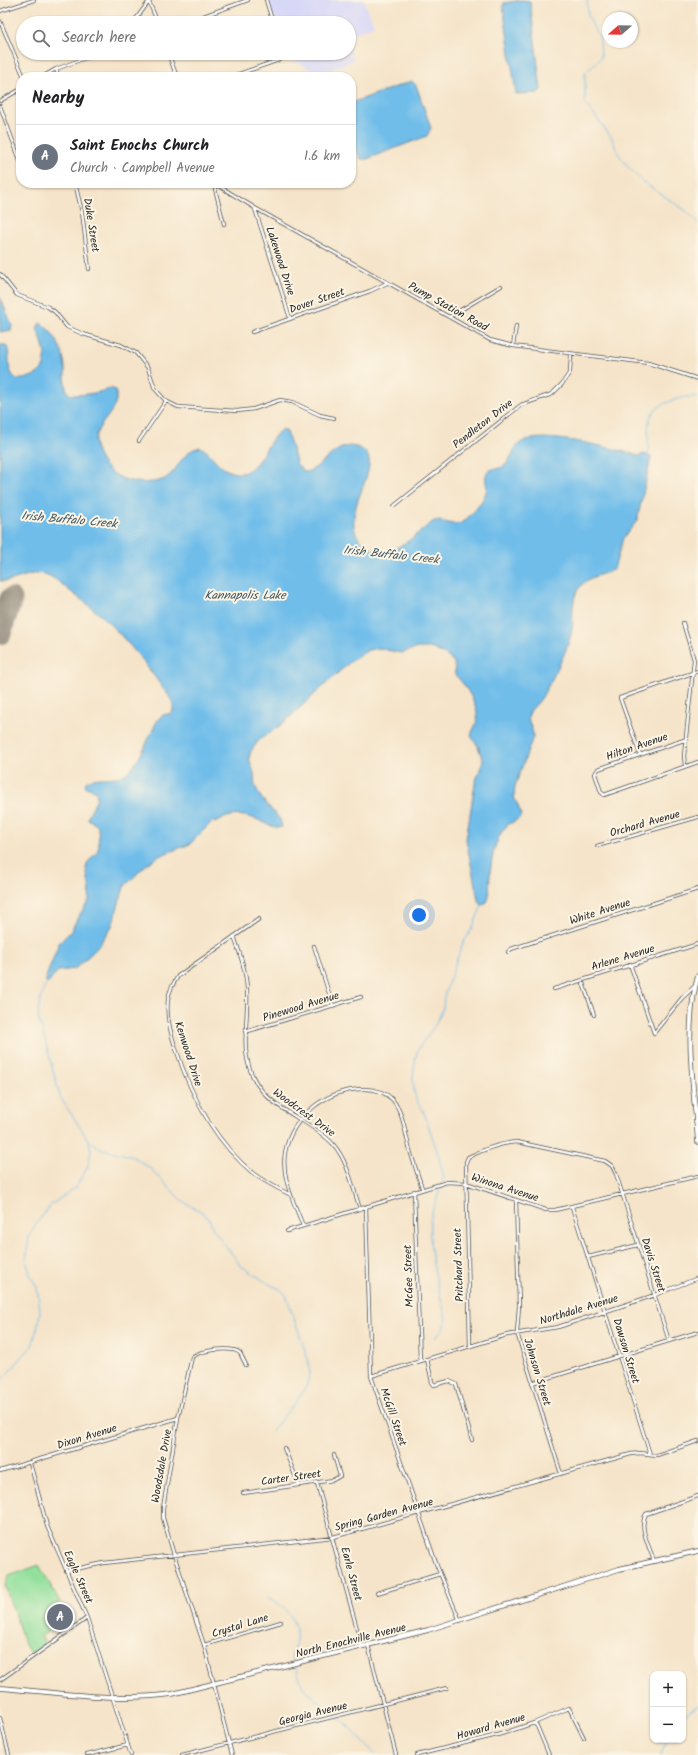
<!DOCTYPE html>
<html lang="en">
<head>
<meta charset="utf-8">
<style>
  :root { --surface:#fff; --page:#f6f6f6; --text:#202124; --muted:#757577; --line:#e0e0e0; --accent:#0f766e }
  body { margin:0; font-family:Kalam,sans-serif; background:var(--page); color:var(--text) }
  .controls { position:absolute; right:12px; bottom:12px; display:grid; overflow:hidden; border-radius:8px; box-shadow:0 1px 3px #0004 }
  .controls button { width:36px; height:36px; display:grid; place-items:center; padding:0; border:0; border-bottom:1px solid var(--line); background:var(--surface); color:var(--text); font:20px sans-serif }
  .compass { position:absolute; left:602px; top:12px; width:36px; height:36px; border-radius:50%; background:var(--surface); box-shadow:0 1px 3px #0004; rotate:250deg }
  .you { position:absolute; left:419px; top:915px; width:14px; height:14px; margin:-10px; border:3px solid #fff; border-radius:50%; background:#1a73e8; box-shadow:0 0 0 6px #1a73e833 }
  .badge { display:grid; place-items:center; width:26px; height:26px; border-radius:50%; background:var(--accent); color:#fff; font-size:13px; font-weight:700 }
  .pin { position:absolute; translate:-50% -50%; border:2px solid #fff; box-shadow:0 1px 4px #0006 }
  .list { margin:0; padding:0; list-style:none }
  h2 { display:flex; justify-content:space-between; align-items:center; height:52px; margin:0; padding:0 16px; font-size:17px }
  h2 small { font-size:13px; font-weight:400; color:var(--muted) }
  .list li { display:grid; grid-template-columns:26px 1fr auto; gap:12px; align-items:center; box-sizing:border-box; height:64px; padding:0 16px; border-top:1px solid var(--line) }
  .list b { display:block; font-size:15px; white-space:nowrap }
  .list p { margin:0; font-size:13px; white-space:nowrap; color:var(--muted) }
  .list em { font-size:13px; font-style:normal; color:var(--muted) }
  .icon { flex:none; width:22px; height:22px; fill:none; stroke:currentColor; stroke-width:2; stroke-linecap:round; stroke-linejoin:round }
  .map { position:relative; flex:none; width:698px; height:1755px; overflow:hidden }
  .search { position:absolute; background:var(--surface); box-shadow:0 1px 3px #0004; left:16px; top:16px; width:340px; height:44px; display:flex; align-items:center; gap:10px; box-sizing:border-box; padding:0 14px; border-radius:22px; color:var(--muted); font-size:15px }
  .panel { position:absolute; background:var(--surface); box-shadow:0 1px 3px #0004; left:16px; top:72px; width:340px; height:116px; border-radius:16px }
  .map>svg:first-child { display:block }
</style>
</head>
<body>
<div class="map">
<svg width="698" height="1755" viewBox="0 0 698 1755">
  <rect width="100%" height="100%" fill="#fcf5e5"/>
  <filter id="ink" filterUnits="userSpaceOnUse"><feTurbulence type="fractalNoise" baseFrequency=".025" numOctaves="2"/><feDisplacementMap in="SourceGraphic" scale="8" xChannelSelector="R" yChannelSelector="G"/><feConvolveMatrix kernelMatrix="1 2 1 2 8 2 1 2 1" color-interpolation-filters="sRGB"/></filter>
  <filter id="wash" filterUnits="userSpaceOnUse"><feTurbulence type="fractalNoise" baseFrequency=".012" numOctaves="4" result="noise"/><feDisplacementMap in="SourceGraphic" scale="16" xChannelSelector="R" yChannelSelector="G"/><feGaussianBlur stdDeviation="0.9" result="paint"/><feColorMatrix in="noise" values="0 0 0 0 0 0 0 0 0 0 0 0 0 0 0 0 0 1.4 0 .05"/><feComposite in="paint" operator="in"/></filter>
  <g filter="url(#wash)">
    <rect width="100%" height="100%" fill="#f5e4c9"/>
    <!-- built -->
    <path fill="#d7d7f8" d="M364 0 374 26 349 35V23H275L268 1Z
      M349 46 354 60 320 73 287 58 285 53H349Z"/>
    <!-- green -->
    <path fill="#93e09d" stroke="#5f8664" d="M39 1565 60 1602 50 1610 60 1624 41 1636 45 1643 31 1654 25 1645 5 1586 9 1576Z"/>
    <!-- water -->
    <path fill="#70bdea" stroke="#4e748a" d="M522 0 530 1 541 90 538 93 516 94 503 6 504 3Z
      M412 81 416 85 431 128 427 136 367 159H361L351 140V103Z
      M0 297 12 325 11 330 0 332Z
      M40 323C54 330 64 352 65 367 66 375 63 387 69 394 76 397 105 392 111 388L115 390C122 409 98 421 95 439 94 444 96 451 99 457 110 479 135 486 159 481 178 477 179 451 200 447 211 452 215 463 225 469 256 487 263 443 282 429L287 432 297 465 305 472C323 469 335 441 356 447 397 459 325 519 368 547 376 552 385 553 394 549 409 543 421 530 434 521 442 520 450 525 458 524 467 522 484 501 486 492 489 485 482 479 488 472 492 467 499 470 504 466 512 460 512 449 520 443 538 429 618 449 639 456L644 454 651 457 637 521 623 538 614 569C602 576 589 575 580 587 569 601 575 619 571 634 565 657 553 677 542 697 539 703 531 708 529 714 526 720 534 729 533 737L515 786 514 797 522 815C517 822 508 822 503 830 490 850 490 874 489 897L487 902 482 905 478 900 466 839 475 783 483 761 478 746 471 736C472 730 476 726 477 721 480 707 465 684 455 675L454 662 444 654 431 648H418L401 653 378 648 368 650 350 662 282 724 259 740 251 751 249 758 254 773 255 786 262 799 280 819 282 827C270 832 246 802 214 823L213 821 190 844 159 856 146 865 124 887 112 926 96 949 75 969 58 971 49 982H46V977L59 943 71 931 78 917 89 901 90 890 86 868 88 862 97 852 99 846 98 826 88 819C89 808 101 801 95 790L86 787 85 783C91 775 114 780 123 775 139 768 150 732 159 718L163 715 172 713C177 702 165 692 160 684 135 649 109 619 74 594 65 588 58 579 47 575 30 569 16 583 0 581V345H6C12 356 5 368 15 378 20 380 25 379 30 377 55 369 43 345 37 328Z"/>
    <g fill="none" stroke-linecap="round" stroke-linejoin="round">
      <!-- stream -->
      <path stroke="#70bdea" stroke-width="1" d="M585 101V73L601 58 600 39 588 16 587 0
        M585 103 612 138 617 152 629 168 643 182 685 210 698 223
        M648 454C650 428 641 412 671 401 680 398 689 396 698 397
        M90 1141 102 1149 134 1157 151 1169 182 1201 202 1212 210 1221 213 1229 241 1266 269 1284 280 1289 286 1295 308 1359 310 1373 307 1384 301 1395 271 1432
        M442 1182 444 1177 437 1151 423 1110 417 1102 414 1091 413 1077 415 1061 418 1049 434 1027 443 1009 444 996 462 945 473 927 482 905
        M435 1338 443 1329 446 1319C439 1289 428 1255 430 1223 431 1210 438 1198 441 1185
        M0 1382 32 1346 39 1321 40 1310 37 1287 31 1277 26 1260 29 1236 35 1225 51 1205 76 1187 88 1166 91 1151 89 1141 60 1097 42 1029C34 1014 41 996 47 981
        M267 1597C284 1605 299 1620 296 1641 294 1649 290 1654 293 1662
        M295 1665 303 1688 349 1727 376 1755
        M683 1717 698 1705
        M661 1755 666 1740"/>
      <!-- runway -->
      <path stroke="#90887a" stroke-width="23" d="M0 633 11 599"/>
    </g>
  </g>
  <g filter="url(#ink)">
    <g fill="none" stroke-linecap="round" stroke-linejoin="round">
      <!-- minor casing -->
      <g stroke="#494743" stroke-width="4">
        <path id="minor" d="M266 0 273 23
          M149 2 158 23
          M0 11 34 0
          M0 21 24 77
          M133 23 150 0
          M184 23 248 0
          M168 53 177 77
          M56 69 59 77
          M42 77 56 69 99 53
          M230 77 279 60 283 53
          M0 101 21 89
          M0 106 21 163
          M75 183 82 212 89 269
          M214 183 255 208 490 340 513 346 648 363 698 379
          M214 185 224 224
          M255 209 290 318
          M0 274 17 295 48 307 55 312 67 327 83 334 121 345 136 353 148 368 155 389 166 401 178 407 237 411 254 409 280 400 292 402 320 415 334 418
          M449 317 501 286
          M252 332 370 291 387 283
          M513 346 516 326
          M139 441 166 401
          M394 506 521 405 552 394 562 384 570 372 571 355
          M683 623 694 660 684 756 685 766
          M687 739 598 769 595 774 601 792 604 795 698 762
          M640 754 620 698 698 671
          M597 846 698 817
          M259 919 178 976C176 980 172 985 171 989 163 1007 170 1032 176 1049 191 1096 215 1142 254 1174 265 1182 279 1189 291 1195
          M234 936C240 954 246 971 247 989 249 1021 239 1050 254 1079 271 1111 310 1119 333 1144 348 1161 353 1188 360 1209
          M314 946 333 1006
          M508 952 511 949 698 889
          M630 964 654 1033 682 998 695 986
          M582 980 594 1015
          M554 989 698 944
          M245 1032 361 997
          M414 1191 420 1360
          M516 1200 519 1306 517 1333 561 1474
          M366 1207 371 1376 437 1566 460 1621
          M572 1207 650 1454
          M303 1226C294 1202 281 1178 285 1153 292 1115 328 1089 364 1089 375 1089 384 1091 392 1099 403 1112 405 1131 409 1147 413 1161 418 1175 422 1188
          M287 1231 447 1182 466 1183 546 1210H555L698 1176
          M588 1257 638 1245
          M470 1346 466 1162 468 1157C482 1150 501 1143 517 1142L605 1161 612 1166 616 1174 669 1341
          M427 1359 432 1382 434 1385 449 1381 456 1384 472 1440
          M371 1376 507 1335 558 1327 655 1295 698 1278
          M532 1383 698 1332
          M284 1448 299 1485
          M30 1463 47 1526 87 1618 131 1755
          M0 1471 178 1418
          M317 1483 362 1647
          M243 1493 333 1480 340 1476 334 1455
          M654 1561C650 1548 638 1527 646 1514L698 1496
          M66 1571 104 1563 333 1537 631 1454 640 1453 657 1455 698 1441
          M377 1593 440 1574
          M204 1645 281 1622
          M368 1645 396 1755
          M0 1680 87 1618
          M0 1718 9 1755
          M534 1723 569 1708 584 1738
          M87 1755 128 1745
          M182 1755 447 1688
          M232 1755 204 1645 174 1555 163 1518V1508L178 1418 192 1357C200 1350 232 1346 240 1353L246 1365
          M417 1755 501 1734 534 1723 537 1726 549 1755"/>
      </g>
      <!-- secondary casing -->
      <g stroke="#494743" stroke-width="5.5">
        <path id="secondary" d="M698 976C683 1029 694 1088 698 1142
          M0 1688C56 1692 115 1702 172 1694L428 1630 619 1569 698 1551"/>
      </g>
      <!-- minor -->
      <use href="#minor" stroke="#fff" stroke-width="2.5"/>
      <!-- secondary -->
      <use href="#secondary" stroke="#fff" stroke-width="4"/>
    </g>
  </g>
  <g text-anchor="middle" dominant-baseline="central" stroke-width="4" stroke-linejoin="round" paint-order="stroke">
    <!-- street labels -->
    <g font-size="11" fill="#2b2b2b" stroke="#fcf5e5">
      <text transform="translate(91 225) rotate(81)">Duke Street</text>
      <text transform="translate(280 261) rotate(72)">Lakewood Drive</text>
      <text transform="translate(317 301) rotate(-19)">Dover Street</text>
      <text transform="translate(448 307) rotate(29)">Pump Station Road</text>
      <text transform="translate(483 424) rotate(-38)">Pendleton Drive</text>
      <text transform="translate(637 747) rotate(-19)">Hilton Avenue</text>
      <text transform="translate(645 824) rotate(-16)">Orchard Avenue</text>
      <text transform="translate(600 912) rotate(-18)">White Avenue</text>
      <text transform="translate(623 958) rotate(-17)">Arlene Avenue</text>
      <text transform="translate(301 1007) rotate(-17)">Pinewood Avenue</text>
      <text transform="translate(188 1054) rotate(72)">Kenwood Drive</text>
      <text transform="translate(304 1113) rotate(36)">Woodcrest Drive</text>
      <text transform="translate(505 1188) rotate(18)">Winona Avenue</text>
      <text transform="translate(459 1265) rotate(-92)">Pritchard Street</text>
      <text transform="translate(653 1265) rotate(72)">Davis Street</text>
      <text transform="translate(409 1276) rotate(-92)">McGee Street</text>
      <text transform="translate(579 1310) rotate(-17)">Northdale Avenue</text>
      <text transform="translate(626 1351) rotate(73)">Dawson Street</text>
      <text transform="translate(537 1372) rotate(73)">Johnson Street</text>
      <text transform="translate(393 1417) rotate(71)">McGill Street</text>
      <text transform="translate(87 1437) rotate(-17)">Dixon Avenue</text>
      <text transform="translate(162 1466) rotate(-80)">Woodsdale Drive</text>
      <text transform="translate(291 1478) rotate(-8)">Carter Street</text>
      <text transform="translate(384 1515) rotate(-15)">Spring Garden Avenue</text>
      <text transform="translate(351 1574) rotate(75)">Earle Street</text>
      <text transform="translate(78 1577) rotate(66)">Eagle Street</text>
      <text transform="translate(240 1626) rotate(-17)">Crystal Lane</text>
      <text transform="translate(351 1641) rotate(-14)">North Enochville Avenue</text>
      <text transform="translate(313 1714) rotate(-14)">Georgia Avenue</text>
      <text transform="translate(491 1727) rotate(-16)">Howard Avenue</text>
    </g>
    <!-- water labels -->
    <g font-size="12" font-style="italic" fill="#405764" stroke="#fcf5e5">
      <text transform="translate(69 520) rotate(5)">Irish Buffalo Creek</text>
      <text transform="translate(391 555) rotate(6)">Irish Buffalo Creek</text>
      <text x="245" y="595">Kannapolis Lake</text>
    </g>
  </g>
</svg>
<div class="controls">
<button>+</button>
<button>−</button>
</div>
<svg class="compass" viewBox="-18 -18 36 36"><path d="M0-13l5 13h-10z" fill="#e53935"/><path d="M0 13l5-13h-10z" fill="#757577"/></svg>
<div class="you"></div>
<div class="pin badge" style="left:60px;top:1617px;background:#6b7280">A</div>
<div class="search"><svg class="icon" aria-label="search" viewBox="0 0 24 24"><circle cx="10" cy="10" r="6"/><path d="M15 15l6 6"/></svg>Search here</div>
<section class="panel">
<h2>Nearby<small></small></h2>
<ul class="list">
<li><span class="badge" style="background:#6b7280">A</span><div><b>Saint Enochs Church</b><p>Church · Campbell Avenue</p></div><em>1.6 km</em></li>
</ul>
</section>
</div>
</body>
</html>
